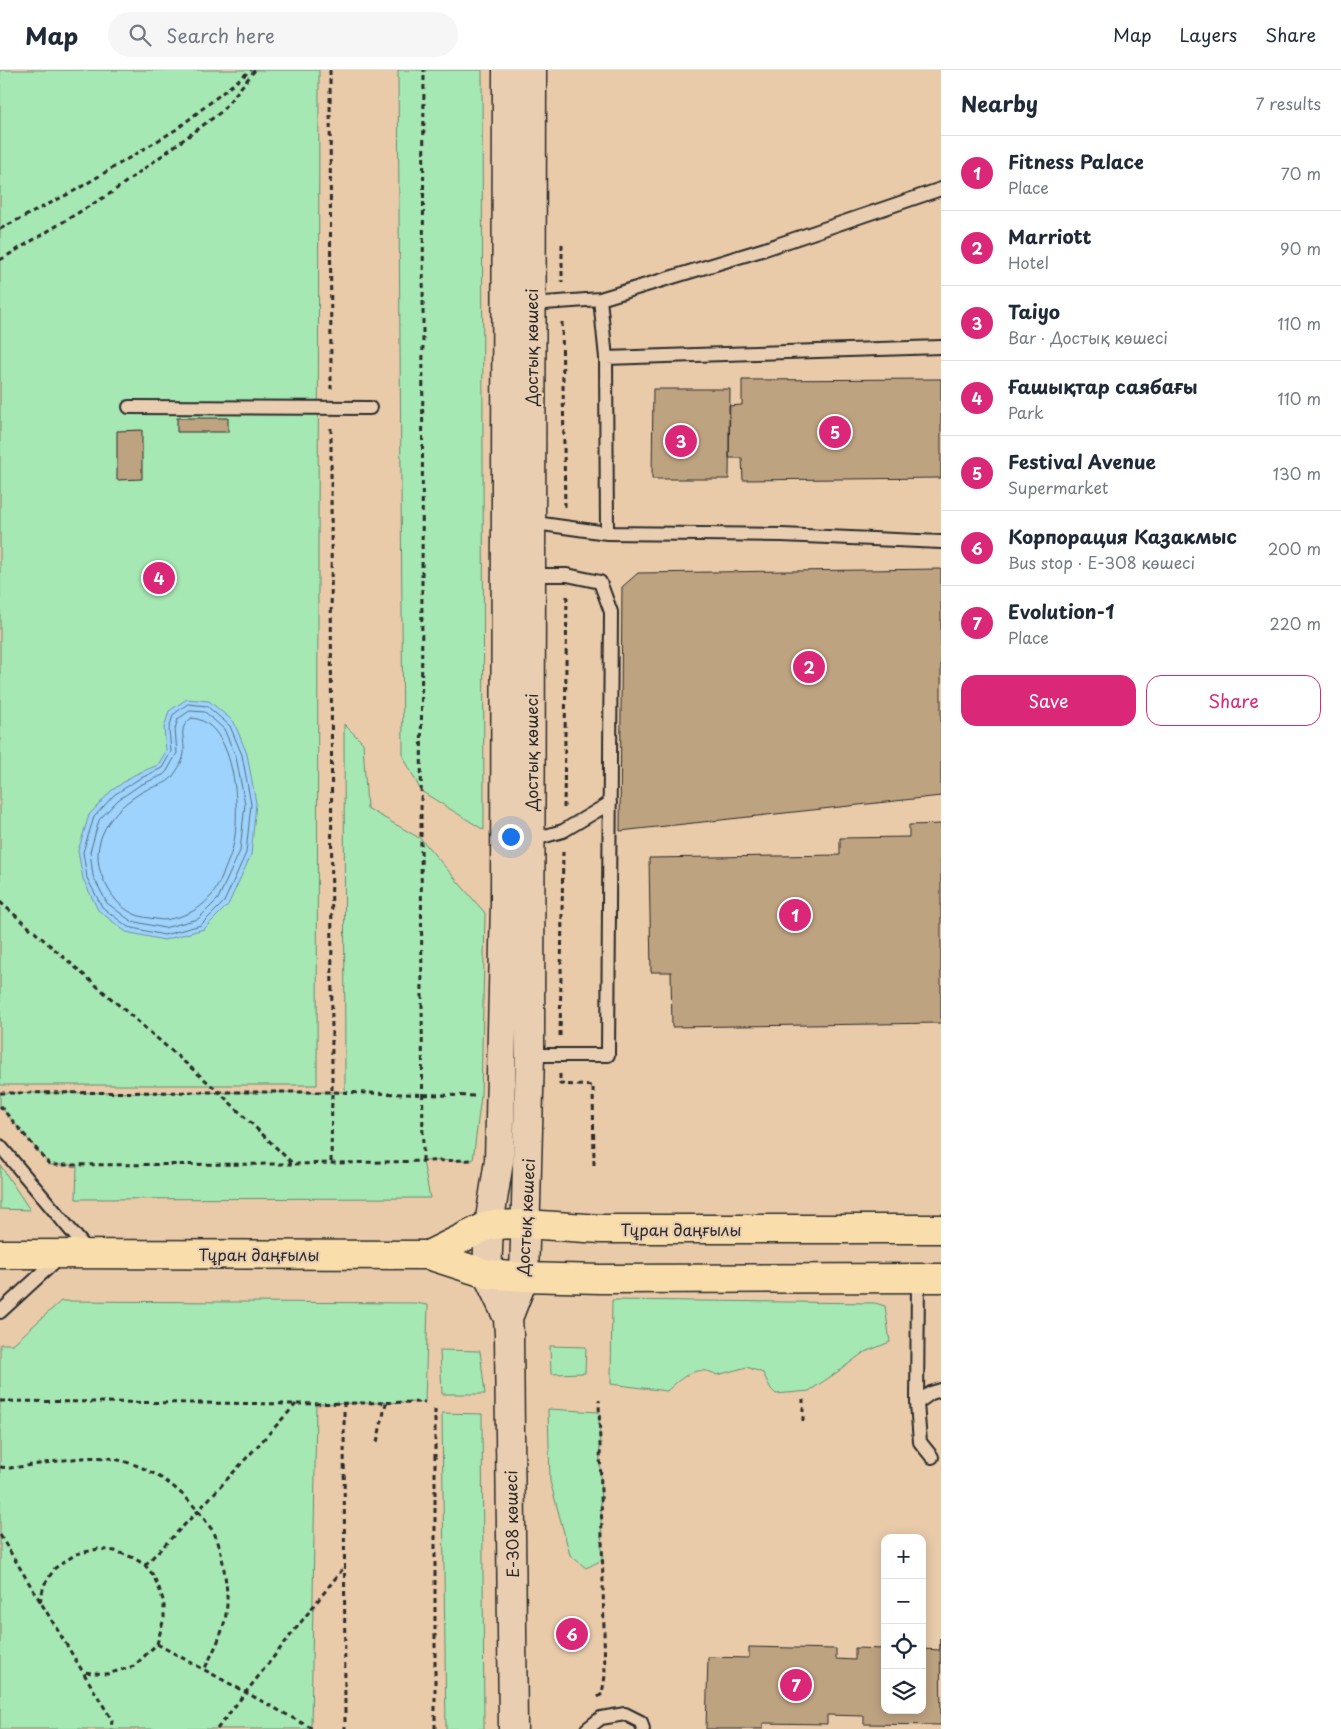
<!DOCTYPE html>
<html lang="en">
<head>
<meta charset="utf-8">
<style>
  :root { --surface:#fff; --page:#f6f6f7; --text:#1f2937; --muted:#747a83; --line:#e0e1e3; --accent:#db2777 }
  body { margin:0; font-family:"Playpen Sans",sans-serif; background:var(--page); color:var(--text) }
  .controls { position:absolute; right:15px; bottom:15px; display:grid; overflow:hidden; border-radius:10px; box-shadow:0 2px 12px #0003 }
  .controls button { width:45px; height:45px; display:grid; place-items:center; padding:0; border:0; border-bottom:1px solid var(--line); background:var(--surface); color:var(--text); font:25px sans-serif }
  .you { position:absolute; left:510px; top:766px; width:18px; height:18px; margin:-12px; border:4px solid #fff; border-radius:50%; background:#1a73e8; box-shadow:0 0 0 8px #1a73e833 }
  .badge { display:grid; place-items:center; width:32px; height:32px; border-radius:50%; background:var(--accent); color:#fff; font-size:16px; font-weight:700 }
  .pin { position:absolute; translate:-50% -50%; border:2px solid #fff; box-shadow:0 1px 5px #0006 }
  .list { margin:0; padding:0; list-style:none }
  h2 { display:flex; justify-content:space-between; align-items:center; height:65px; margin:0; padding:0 20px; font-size:21px }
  h2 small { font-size:16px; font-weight:400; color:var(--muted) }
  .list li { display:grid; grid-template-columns:32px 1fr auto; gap:15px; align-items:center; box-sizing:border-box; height:75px; padding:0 20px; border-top:1px solid var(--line) }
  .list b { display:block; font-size:19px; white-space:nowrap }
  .list p { margin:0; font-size:16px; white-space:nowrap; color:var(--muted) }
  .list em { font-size:16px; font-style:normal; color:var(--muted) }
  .actions { display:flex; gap:10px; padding:15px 20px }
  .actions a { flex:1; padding:11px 0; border:1px solid var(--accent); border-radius:15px; text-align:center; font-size:18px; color:var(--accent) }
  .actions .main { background:var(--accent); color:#fff }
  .icon { flex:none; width:28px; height:28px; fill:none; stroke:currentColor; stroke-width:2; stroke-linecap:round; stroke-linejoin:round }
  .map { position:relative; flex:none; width:941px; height:1659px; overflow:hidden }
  header { display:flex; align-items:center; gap:30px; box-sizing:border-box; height:70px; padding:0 25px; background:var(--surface); border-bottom:1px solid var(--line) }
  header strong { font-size:24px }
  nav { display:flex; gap:28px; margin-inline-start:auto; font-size:18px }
  .search { width:350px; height:45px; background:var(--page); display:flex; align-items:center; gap:12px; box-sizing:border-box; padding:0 18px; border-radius:28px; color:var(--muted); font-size:19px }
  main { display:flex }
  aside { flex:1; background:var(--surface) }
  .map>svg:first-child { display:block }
</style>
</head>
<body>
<header>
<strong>Map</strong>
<div class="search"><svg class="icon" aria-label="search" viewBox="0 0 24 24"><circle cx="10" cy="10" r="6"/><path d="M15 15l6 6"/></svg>Search here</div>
<nav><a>Map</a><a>Layers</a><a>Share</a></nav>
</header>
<main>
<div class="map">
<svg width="941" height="1659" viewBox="0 0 941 1659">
  <rect width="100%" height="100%" fill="#e9cbaa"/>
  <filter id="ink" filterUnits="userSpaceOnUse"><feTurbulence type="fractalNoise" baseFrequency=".02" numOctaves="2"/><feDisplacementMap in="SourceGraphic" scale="10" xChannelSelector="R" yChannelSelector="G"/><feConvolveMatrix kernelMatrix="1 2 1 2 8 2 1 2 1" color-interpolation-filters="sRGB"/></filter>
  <g filter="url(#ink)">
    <!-- green -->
    <path fill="#a6e8b3" stroke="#688a6f" d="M0 0H319L317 1015H0Z
      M398 0H482L484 760 421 721 403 686Z
      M344 654 363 673 367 738 421 769 485 843 481 1026 473 1090 423 1091 430 1128 76 1129 77 1095H50L0 1036V1023L345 1022Z
      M0 1095 30 1140 0 1139Z
      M612 1230 875 1233 885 1236 890 1272 863 1283 836 1303 809 1321 776 1324 771 1319 763 1303 747 1297 717 1305C697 1293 681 1308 667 1321L611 1314Z
      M61 1231 414 1233 428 1235 425 1332 316 1334 311 1659H0V1274H13Z
      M550 1276 586 1277 585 1303 551 1304Z
      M440 1280 480 1281 485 1324H442Z
      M548 1339 599 1342 602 1490 586 1498 570 1485 550 1411Z
      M442 1343 482 1344 484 1659H446Z"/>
    <!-- water -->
    <path fill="#9dd3fc" stroke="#6f90a8" d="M187 629 209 631 234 652 247 684 256 733 251 785 228 835 204 859 164 870 126 862 98 840 83 809 78 781 89 745 111 721 134 705 158 695 166 681 164 658 169 641Z"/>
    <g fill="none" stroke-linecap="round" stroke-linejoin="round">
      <!-- shore -->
      <path stroke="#596e7f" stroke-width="1" d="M188 634 207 636 230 656 242 685 251 734 246 783 224 832 201 855 164 865 128 857 102 837 87 808 83 782 94 747 114 725 137 710 162 698 171 682 169 659 173 645Z
        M190 641 205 642 224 659 236 687 245 734 240 781 218 829 198 849 164 858 131 851 107 833 93 806 90 782 99 750 118 730 140 715 163 705 167 701 177 683 175 659 178 649Z
        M192 648C237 652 242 747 232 780 229 790 218 818 212 825 202 837 192 843 178 847 170 849 164 851 156 849 149 848 140 847 134 844 119 837 111 825 104 811 86 774 111 739 144 721 153 716 167 715 173 706 178 699 184 690 184 682 185 668 177 657 192 648Z"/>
    </g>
    <!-- building -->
    <path fill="#bea381" stroke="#2b2b2b" d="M941 309V408L743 410 742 388H729V336L742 335V310Z
      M653 319H730L729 409H652Z
      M177 348H228V362H177Z
      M142 360V409L117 410V361Z
      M941 499V726L620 761 622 517 638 503Z
      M941 754V953L672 957 671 902H651L649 788 840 785V768L909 767V755Z
      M940 1568 941 1655 864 1654V1646L827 1645V1654L763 1653V1659H706L708 1587 749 1588V1577L836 1579V1589L855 1590V1578L885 1579V1640H922V1579L940 1580Z"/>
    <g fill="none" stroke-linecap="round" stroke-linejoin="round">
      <!-- lane casing -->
      <g stroke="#2b2b2b" stroke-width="16">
        <path id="lane" d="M600 229 606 288 941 277
          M531 234 600 229 765 179 941 119
          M606 288 607 463
          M129 337 370 338
          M528 452 607 463 782 465 941 472
          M531 770 563 761 610 733
          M530 985H608L611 542 600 512 567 505H531
          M0 1076 89 1182
          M0 1242 61 1186
          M917 1333 918 1208
          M932 1387 920 1372 917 1333 931 1323 941 1320
          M587 1659 601 1648 625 1644 641 1652 643 1659"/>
      </g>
      <!-- secondary casing -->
      <g stroke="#2b2b2b" stroke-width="31">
        <path id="secondary" d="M507 0 505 833 499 1091 489 1155 487 1204 508 1248 509 1265 513 1659
          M508 1248 524 1207 530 985 532 0"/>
      </g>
      <!-- primary casing -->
      <g stroke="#2b2b2b" stroke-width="31">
        <path id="primary" d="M0 1184 428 1185 487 1204 524 1207 600 1209 941 1208
          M428 1185 489 1155 525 1154 601 1159H941"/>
      </g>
      <!-- path -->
      <path stroke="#2b2b2b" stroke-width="3" stroke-dasharray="5 4" stroke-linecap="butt" d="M330 0 331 319
        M0 159 76 120 177 59 251 0
        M562 174V213
        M0 190 111 123 221 42 255 0
        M562 252 565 438
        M331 358 332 1022 331 1094
        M564 738 567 524
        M0 832 219 1022H332L474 1026
        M560 966 563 782
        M560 1004V1014L593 1016 594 1095
        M0 1023 219 1022 293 1094 473 1090
        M0 1036 50 1095 292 1094
        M423 1091 421 769 424 0
        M0 1331 296 1334 425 1332
        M344 1332 345 1659
        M803 1351V1329
        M377 1372 386 1333
        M0 1397 10 1398C40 1395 79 1385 108 1388 148 1394 181 1417 205 1450 208 1455 213 1460 215 1465 221 1478 223 1492 225 1506 227 1518 228 1532 226 1544 223 1564 213 1582 204 1600
        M0 1465 112 1650 111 1659
        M145 1495 198 1441 296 1334
        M40 1532 44 1515 55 1498 76 1484 98 1479 115 1481 134 1488 145 1495 153 1505 159 1518 164 1533V1548L157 1574 134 1596 107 1604 82 1602
        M157 1574 313 1659
        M598 1627 602 1624 605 1606 599 1330
        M217 1659 345 1496
        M435 1659V1338"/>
      <!-- lane -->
      <use href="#lane" stroke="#e9ceb1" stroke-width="12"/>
      <!-- secondary -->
      <use href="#secondary" stroke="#e9ceb1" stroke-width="28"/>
      <!-- primary -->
      <use href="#primary" stroke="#f9deab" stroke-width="28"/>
    </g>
  </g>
  <g text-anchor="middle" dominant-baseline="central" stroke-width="4.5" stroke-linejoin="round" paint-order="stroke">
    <!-- street labels -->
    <g font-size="16" fill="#2b2b2b" stroke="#e9ceb1">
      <text transform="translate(531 277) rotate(-90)">Достық көшесі</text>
      <text transform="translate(531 682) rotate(-90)">Достық көшесі</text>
      <text transform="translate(525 1147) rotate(-87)">Достық көшесі</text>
      <text x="681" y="1159">Тұран даңғылы</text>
      <text x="259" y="1184">Тұран даңғылы</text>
      <text transform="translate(511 1454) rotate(-91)">Е-308 көшесі</text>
    </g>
  </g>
</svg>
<div class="controls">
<button>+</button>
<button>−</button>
<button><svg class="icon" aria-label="locate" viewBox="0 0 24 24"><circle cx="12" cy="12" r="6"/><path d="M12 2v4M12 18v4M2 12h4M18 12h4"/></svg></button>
<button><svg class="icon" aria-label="layers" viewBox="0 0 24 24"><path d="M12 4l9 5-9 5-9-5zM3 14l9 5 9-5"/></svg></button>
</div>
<div class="you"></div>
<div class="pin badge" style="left:795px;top:845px">1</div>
<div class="pin badge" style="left:809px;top:597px">2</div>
<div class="pin badge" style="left:681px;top:371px">3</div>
<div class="pin badge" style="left:159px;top:508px">4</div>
<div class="pin badge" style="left:835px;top:362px">5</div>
<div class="pin badge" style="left:572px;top:1564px">6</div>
<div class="pin badge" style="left:796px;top:1615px">7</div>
</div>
<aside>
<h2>Nearby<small>7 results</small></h2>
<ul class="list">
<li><span class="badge">1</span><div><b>Fitness Palace</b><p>Place</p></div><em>70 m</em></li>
<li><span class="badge">2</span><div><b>Marriott</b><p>Hotel</p></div><em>90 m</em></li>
<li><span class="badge">3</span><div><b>Taiyo</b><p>Bar · Достық көшесі</p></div><em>110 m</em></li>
<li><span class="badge">4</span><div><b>Ғашықтар саябағы</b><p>Park</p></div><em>110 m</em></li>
<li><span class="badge">5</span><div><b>Festival Avenue</b><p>Supermarket</p></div><em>130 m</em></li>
<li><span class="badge">6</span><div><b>Корпорация Казакмыс</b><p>Bus stop · Е-308 көшесі</p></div><em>200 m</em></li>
<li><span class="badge">7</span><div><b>Evolution-1</b><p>Place</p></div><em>220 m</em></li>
</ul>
<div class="actions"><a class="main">Save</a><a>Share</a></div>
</aside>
</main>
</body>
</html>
